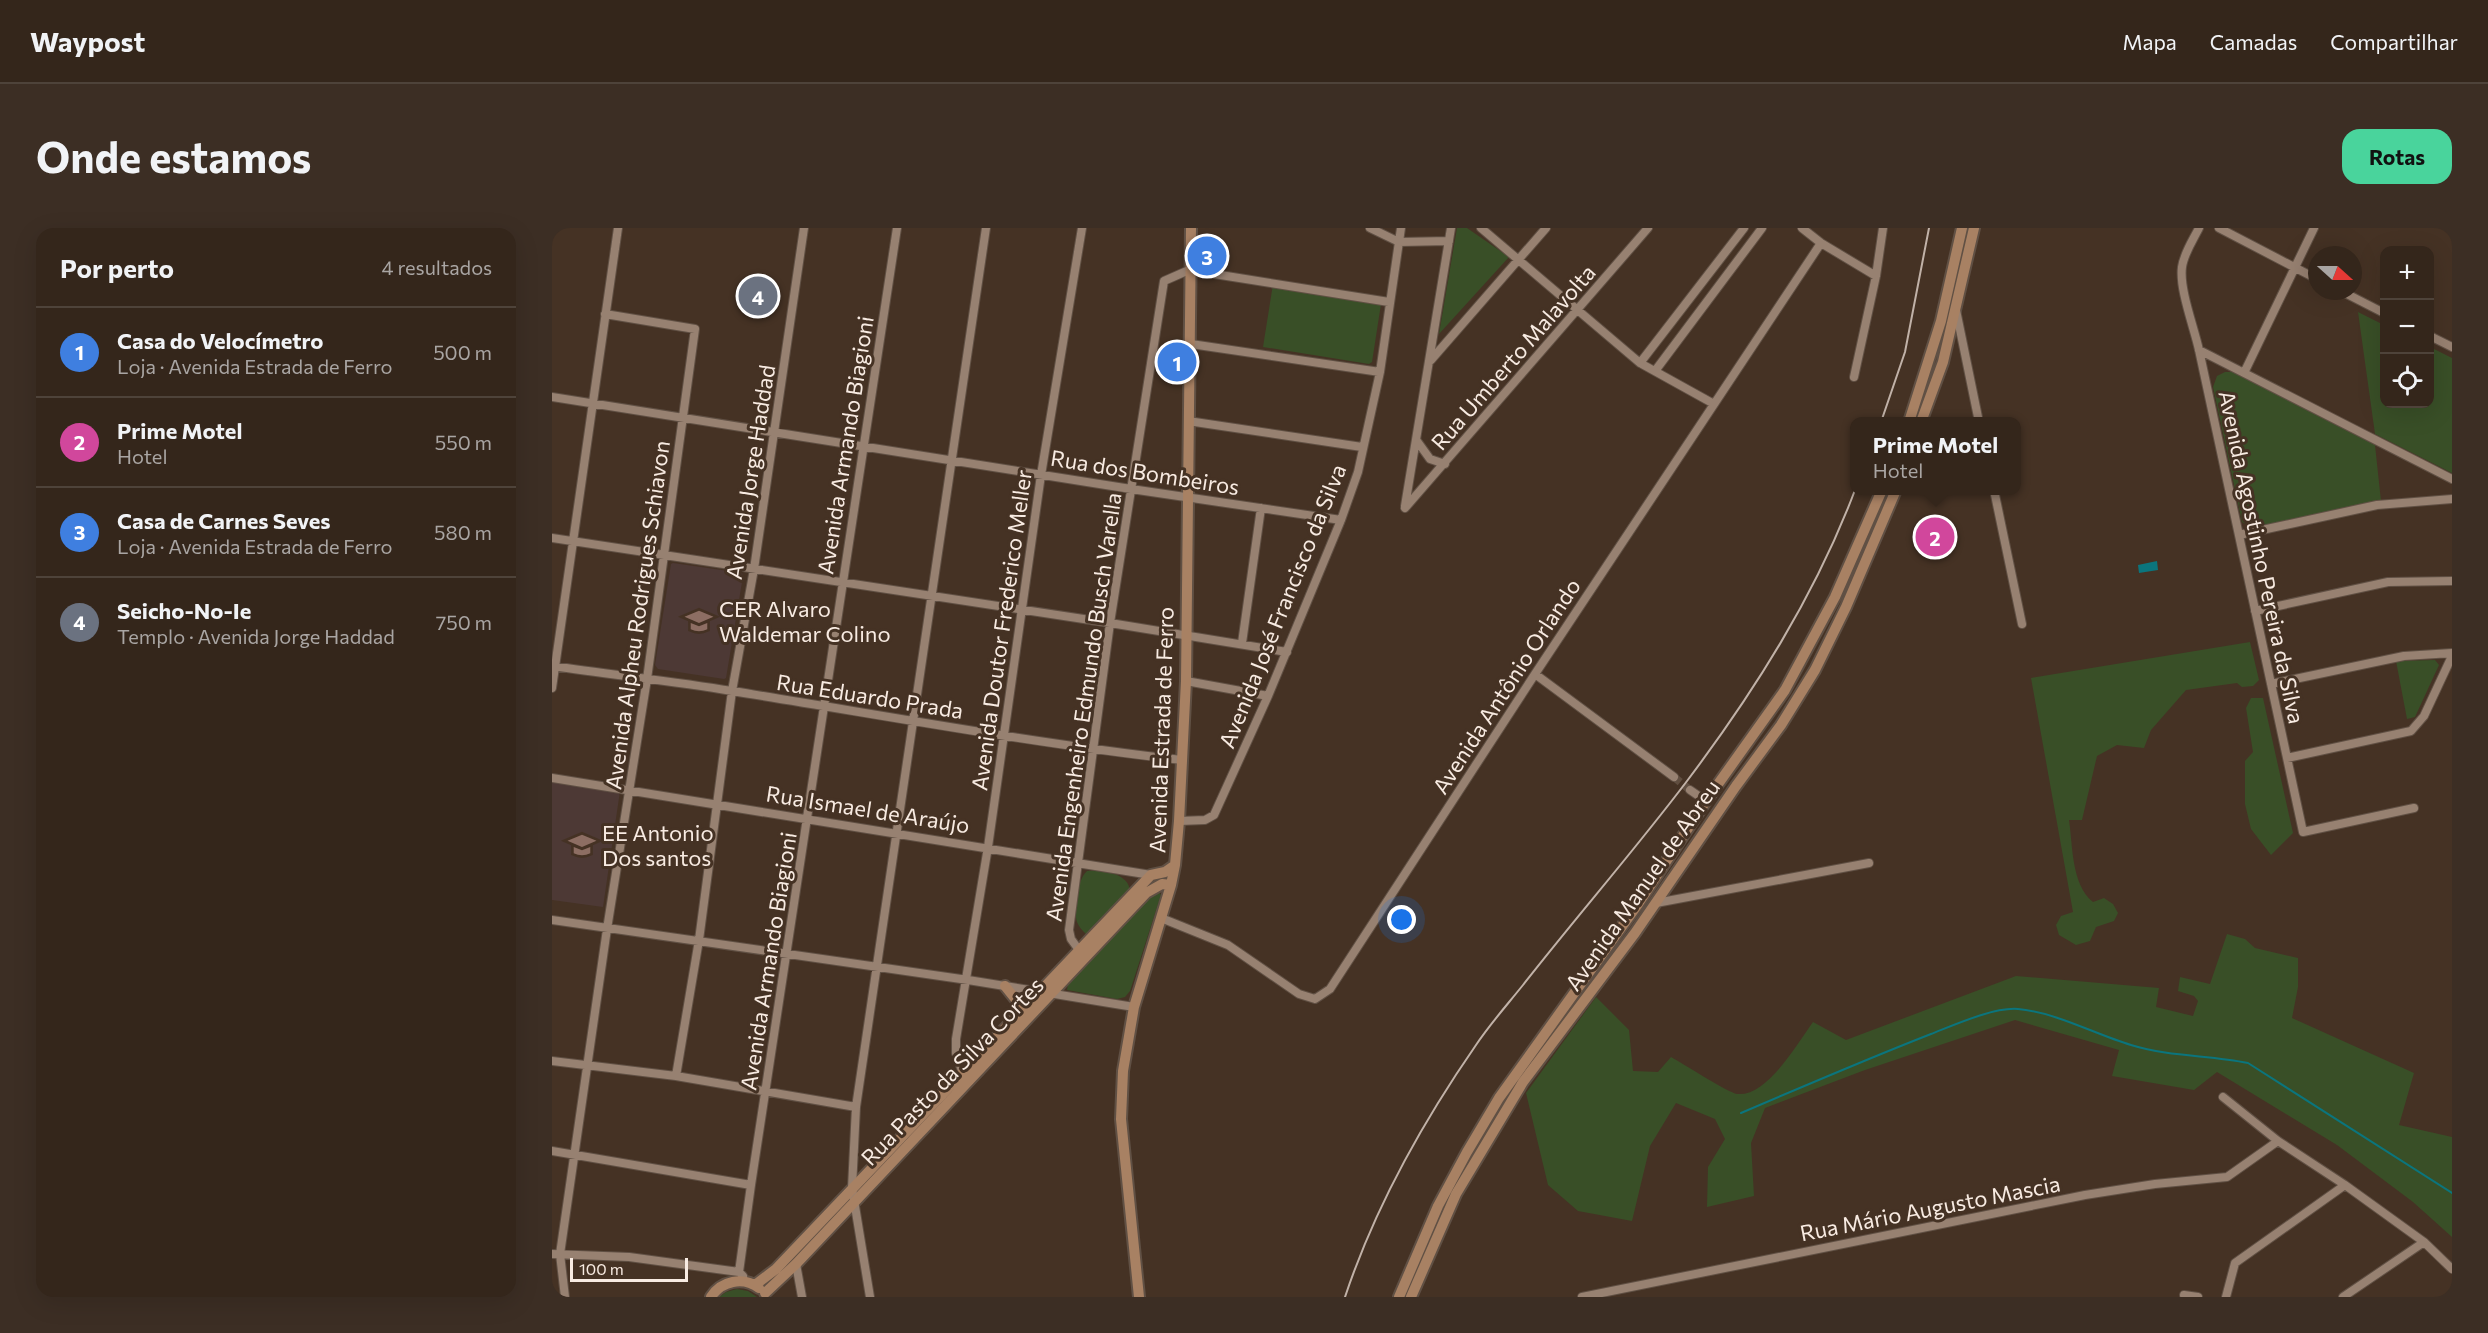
<!DOCTYPE html>
<html lang="pt">
<head>
<meta charset="utf-8">
<style>
  :root { --surface:#34261b; --page:#3c2e24; --text:#f1f3f6; --muted:#a9a5a3; --line:#4e433a; --accent:#49d49c }
  body { margin:0; font-family:Commissioner,sans-serif; background:var(--page); color:var(--text) }
  .controls { position:absolute; right:18px; top:18px; display:grid; overflow:hidden; border-radius:12px; box-shadow:0 6px 24px #0002 }
  .controls button { width:54px; height:54px; display:grid; place-items:center; padding:0; border:0; border-bottom:2px solid var(--line); background:var(--surface); color:var(--text); font:30px sans-serif }
  .compass { position:absolute; left:1756px; top:18px; width:54px; height:54px; border-radius:50%; background:var(--surface); box-shadow:0 6px 24px #0002; rotate:111deg }
  .scale { position:absolute; left:18px; bottom:15px; width:118px; box-sizing:border-box; padding-left:6px; border:3px solid #f8ebe2; border-top:0; font-size:16px; line-height:21px; white-space:nowrap; color:#f8ebe2; -webkit-text-stroke:4px #453224; paint-order:stroke }
  .you { position:absolute; left:850px; top:692px; width:21px; height:21px; margin:-15px; border:4px solid #fff; border-radius:50%; background:#1a73e8; box-shadow:0 0 0 9px #1a73e833 }
  .badge { display:grid; place-items:center; width:39px; height:39px; border-radius:50%; background:var(--accent); color:#fff; font-size:20px; font-weight:700 }
  .pin { position:absolute; translate:-50% -50%; border:3px solid #fff; box-shadow:0 2px 6px #0006 }
  .popup { position:absolute; left:1298px; top:189px; width:171px; height:78px; box-sizing:border-box; display:grid; place-content:center; border-radius:12px; background:var(--surface); filter:drop-shadow(0 2px 4px #0005); font-size:20px; white-space:nowrap; color:var(--muted) }
  .popup b { font-size:22px; color:var(--text) }
  .popup::after { content:''; position:absolute; left:50%; top:100%; margin-left:-12px; border:12px solid transparent; border-top-color:var(--surface) }
  .list { margin:0; padding:0; list-style:none }
  h2 { display:flex; justify-content:space-between; align-items:center; height:78px; margin:0; padding:0 24px; font-size:26px }
  h2 small { font-size:20px; font-weight:400; color:var(--muted) }
  .list li { display:grid; grid-template-columns:39px 1fr auto; gap:18px; align-items:center; box-sizing:border-box; height:90px; padding:0 24px; border-top:2px solid var(--line) }
  .list b { display:block; font-size:22px; white-space:nowrap }
  .list p { margin:0; font-size:20px; white-space:nowrap; color:var(--muted) }
  .list em { font-size:20px; font-style:normal; color:var(--muted) }
  .icon { flex:none; width:33px; height:33px; fill:none; stroke:currentColor; stroke-width:2; stroke-linecap:round; stroke-linejoin:round }
  .map { position:relative; flex:none; width:1900px; height:1069px; overflow:hidden; border-radius:18px }
  header { display:flex; align-items:center; gap:36px; box-sizing:border-box; height:84px; padding:0 30px; background:var(--surface); border-bottom:2px solid var(--line) }
  header strong { font-size:28px }
  nav { display:flex; gap:33px; margin-inline-start:auto; font-size:21px }
  .intro { display:flex; align-items:center; justify-content:space-between; box-sizing:border-box; height:144px; padding:0 36px }
  h1 { margin:0; font-size:42px }
  .button { padding:15px 27px; border-radius:18px; background:var(--accent); color:#111; font-size:21px; font-weight:700 }
  main { display:flex; gap:36px; padding:0 36px }
  aside { flex:1; background:var(--surface); border-radius:18px; box-shadow:0 6px 24px #0002 }
  .map>svg:first-child { display:block }
</style>
</head>
<body>
<header>
<strong>Waypost</strong>
<nav><a>Mapa</a><a>Camadas</a><a>Compartilhar</a></nav>
</header>
<div class="intro"><h1>Onde estamos</h1><a class="button">Rotas</a></div>
<main>
<aside>
<h2>Por perto<small>4 resultados</small></h2>
<ul class="list">
<li><span class="badge" style="background:#3f7fe0">1</span><div><b>Casa do Velocímetro</b><p>Loja · Avenida Estrada de Ferro</p></div><em>500 m</em></li>
<li><span class="badge" style="background:#d1479c">2</span><div><b>Prime Motel</b><p>Hotel</p></div><em>550 m</em></li>
<li><span class="badge" style="background:#3f7fe0">3</span><div><b>Casa de Carnes Seves</b><p>Loja · Avenida Estrada de Ferro</p></div><em>580 m</em></li>
<li><span class="badge" style="background:#6b7280">4</span><div><b>Seicho-No-Ie</b><p>Templo · Avenida Jorge Haddad</p></div><em>750 m</em></li>
</ul>
</aside>
<div class="map">
<svg width="1900" height="1069" viewBox="0 0 1900 1069">
  <rect width="100%" height="100%" fill="#453224"/>
  <!-- education -->
  <path fill="#4d3935" d="M121 335 190 345 191 348 174 450 172 451 106 441 103 437 119 336Z
    M0 554 68 563 51 679 0 672Z"/>
  <!-- green -->
  <path fill="#394f27" d="M905 0H915L957 29 887 106Z
    M721 56 829 76 820 134 817 136 711 119Z
    M1806 84 1832 97V176H1878V119L1900 130V245L1823 206Z
    M1673 144H1680L1823 217 1829 273 1701 300 1690 294 1661 159 1665 148Z
    M1698 414 1707 452 1701 458 1690 459 1685 455 1634 462 1599 502 1592 520 1565 517 1545 528 1530 592H1517C1521 618 1519 656 1541 674L1552 670 1561 676 1566 685 1562 693 1544 699 1538 713 1524 717 1507 707 1504 697 1509 688 1521 684 1479 450Z
    M1883 432 1887 437 1863 489 1855 491 1844 433Z
    M1699 470H1711L1741 605 1719 627 1699 601 1693 576V533L1701 524 1694 480Z
    M535 643C550 642 577 645 578 663L538 705 534 706C530 702 527 699 525 694 521 682 525 652 535 643Z
    M606 663 609 667 578 763 573 769 565 771 515 762 516 756 585 682Z
    M1675 706 1693 711 1703 720 1746 730V759L1740 790 1862 845 1847 897 1900 909V1009L1861 974 1785 917 1665 844 1642 862 1560 848 1567 822 1463 792 1313 842 1213 880 1199 915 1202 968 1155 979 1156 939 1173 911 1163 891 1124 875 1098 918 1080 993 1026 983 996 957 974 865 1044 769 1077 802 1081 843 1106 844 1119 829C1130 835 1177 865 1185 866 1215 869 1245 816 1261 794L1294 812 1464 748 1607 760 1604 779 1641 788 1646 773 1642 768 1626 763 1628 749 1658 756Z
    M185 1061 196 1063 205 1069H167L174 1064Z"/>
  <!-- water -->
  <path fill="#0b757d" d="M1605 333 1606 342 1587 345 1586 337Z"/>
  <g fill="none" stroke-linecap="round" stroke-linejoin="round">
    <!-- stream -->
    <path stroke="#0b757d" stroke-width="2" d="M1189 885C1252 858 1315 831 1379 806 1402 797 1442 779 1466 781 1506 785 1542 806 1579 817 1618 829 1657 827 1696 835L1900 965"/>
    <!-- street-tunnel -->
    <path stroke="#604e40" stroke-width="8" stroke-dasharray="8 4" stroke-linecap="butt" d="M1122 549 1138 562"/>
    <!-- street casing -->
    <g stroke="#605044" stroke-width="10">
      <path id="street" d="M818 0 847 14 897 13
        M929 0 1088 135 1162 176
        M1250 0 1269 15 1324 48
        M1647 0C1641 12 1632 25 1630 39 1627 61 1642 99 1647 122L1751 604 1862 580
        M1667 0 1765 51
        M1789 63 1832 85
        M1404 82 1427 194
        M1878 108 1900 119
        M639 116 828 144
        M1647 122 1900 251
        M879 132 994 0
        M1088 135 1192 0
        M1103 143 1210 0
        M1692 145 1762 0
        M1302 149 1324 48 1331 0
        M0 169 579 261 789 292
        M636 193 810 219
        M865 213 878 231 893 236
        M1442 262 1470 396
        M853 278 899 0
        M853 280 1096 0
        M1687 307 1825 277 1900 271
        M0 310 558 395 735 424
        M1703 383 1836 354 1900 353
        M690 415 709 280
        M0 438C60 447 121 453 180 463 330 487 479 515 630 532
        M983 446 1122 549
        M634 453 716 468
        M1719 456 1852 428 1900 425
        M0 460 66 0
        M1735 530 1859 503 1872 488 1900 428
        M0 550 599 647
        M1138 562 1154 573
        M627 593 653 592 662 587 716 468 789 292 806 244 828 144 849 0
        M1104 675 1317 635
        M609 690 676 717 747 766 763 771 778 761 983 446 1269 15
        M0 692 416 752 582 779
        M527 722 519 711 517 702 558 395 612 53 637 42 837 74
        M0 833 124 848 304 879
        M410 843 404 825V811L436 619 489 247 530 0
        M124 848 147 712 180 463 202 341 252 0
        M1671 869 1726 913 1793 957 1872 1014 1900 1041
        M0 923 199 957
        M0 1026 77 1029 187 1044 191 1048
        M244 1036 250 1069
        M187 1044 199 957 345 0
        M1632 1067 1646 1069
        M13 1069 8 1026 55 701 95 451 143 101 53 86
        M318 1069 300 960 304 879 434 0
        M1030 1069 1533 967 1603 956 1675 949 1726 913
        M1674 1069 1683 1035 1793 957
        M1791 1069 1872 1014"/>
    </g>
    <!-- secondary casing -->
    <g stroke="#605044" stroke-width="14">
      <path id="secondary" d="M1357 194 1389 93 1410 0
        M1369 194 1391 134 1422 0
        M453 758 465 773 468 785
        M203 1057 224 1041 599 647 613 644 623 637
        M213 1065 244 1036 594 665 610 656 619 657
        M159 1069C169 1053 191 1048 207 1060
        M587 1069 569 891 571 843 582 779 619 657 623 637 627 593 634 453 639 0
        M847 1069 886 978 915 924 947 870 1086 676 1154 573 1233 462 1283 369 1330 262
        M859 1069 904 966 971 854 1083 705 1184 558 1229 497 1263 442 1294 379 1344 262"/>
    </g>
    <!-- street -->
    <use href="#street" stroke="#978171" stroke-width="8"/>
    <!-- secondary -->
    <use href="#secondary" stroke="#a88163" stroke-width="10"/>
    <!-- rail -->
    <path stroke="#c1b2a8" stroke-width="2" d="M1329 194 1353 124 1377 0
      M793 1069C823 979 870 895 924 817 938 796 955 777 971 757 1025 688 1082 623 1135 553 1202 464 1263 368 1303 262"/>
  </g>
  <!-- icons -->
  <defs>
    <g id="school-bare" transform="scale(2.07)"><path d="M0-5L7-2L0 1L-7-2ZM-4 1L0 2.5L4 1V4Q0 6-4 4Z" fill="#8d6e63" stroke="#453224" stroke-width="2.5" paint-order="stroke"/></g>
  </defs>
  <g fill-rule="evenodd">
    <use href="#school-bare" x="147" y="393"/>
    <use href="#school-bare" x="30" y="617"/>
  </g>
  <g text-anchor="middle" dominant-baseline="central" stroke-width="6" stroke-linejoin="round" paint-order="stroke">
    <!-- street labels -->
    <g font-size="22" fill="#f8ebe2" stroke="#453224">
      <text transform="translate(961 129) rotate(-49)">Rua Umberto Malavolta</text>
      <text transform="translate(293 217) rotate(-81)">Avenida Armando Biagioni</text>
      <text transform="translate(198 244) rotate(-81)">Avenida Jorge Haddad</text>
      <text transform="translate(593 244) rotate(9)">Rua dos Bombeiros</text>
      <text transform="translate(1710 329) rotate(78)">Avenida Agostinho Pereira da Silva</text>
      <text transform="translate(730 378) rotate(-68)">Avenida José Francisco da Silva</text>
      <text transform="translate(85 387) rotate(-82)">Avenida Alpheu Rodrigues Schiavon</text>
      <text transform="translate(449 402) rotate(-82)">Avenida Doutor Frederico Meller</text>
      <text transform="translate(954 458) rotate(-57)">Avenida Antônio Orlando</text>
      <text transform="translate(318 468) rotate(9)">Rua Eduardo Prada</text>
      <text transform="translate(531 479) rotate(-82)">Avenida Engenheiro Edmundo Busch Varella</text>
      <text transform="translate(609 502) rotate(-88)">Avenida Estrada de Ferro</text>
      <text transform="translate(316 581) rotate(9)">Rua Ismael de Araújo</text>
      <text transform="translate(1090 657) rotate(-55)">Avenida Manuel de Abreu</text>
      <text transform="translate(216 733) rotate(-81)">Avenida Armando Biagioni</text>
      <text transform="translate(400 843) rotate(-46)">Rua Pasto da Silva Cortes</text>
      <text transform="translate(1378 980) rotate(-11)">Rua Mário Augusto Mascia</text>
    </g>
    <!-- poi labels -->
    <g font-size="22" fill="#f8ebe2" stroke="#453224" text-anchor="start">
      <text x="167" y="380">CER Alvaro<tspan x="167" dy="25">Waldemar Colino</tspan></text>
      <text x="50" y="604">EE Antonio<tspan x="50" dy="25">Dos santos</tspan></text>
    </g>
  </g>
</svg>
<div class="controls">
<button>+</button>
<button>−</button>
<button><svg class="icon" aria-label="locate" viewBox="0 0 24 24"><circle cx="12" cy="12" r="6"/><path d="M12 2v4M12 18v4M2 12h4M18 12h4"/></svg></button>
</div>
<svg class="compass" viewBox="-18 -18 36 36"><path d="M0-13l5 13h-10z" fill="#e53935"/><path d="M0 13l5-13h-10z" fill="#a9a5a3"/></svg>
<div class="scale">100 m</div>
<div class="you"></div>
<div class="pin badge" style="left:625px;top:134px;background:#3f7fe0">1</div>
<div class="pin badge" style="left:1383px;top:309px;background:#d1479c">2</div>
<div class="popup"><b>Prime Motel</b>Hotel</div>
<div class="pin badge" style="left:655px;top:28px;background:#3f7fe0">3</div>
<div class="pin badge" style="left:206px;top:68px;background:#6b7280">4</div>
</div>
</main>
</body>
</html>
